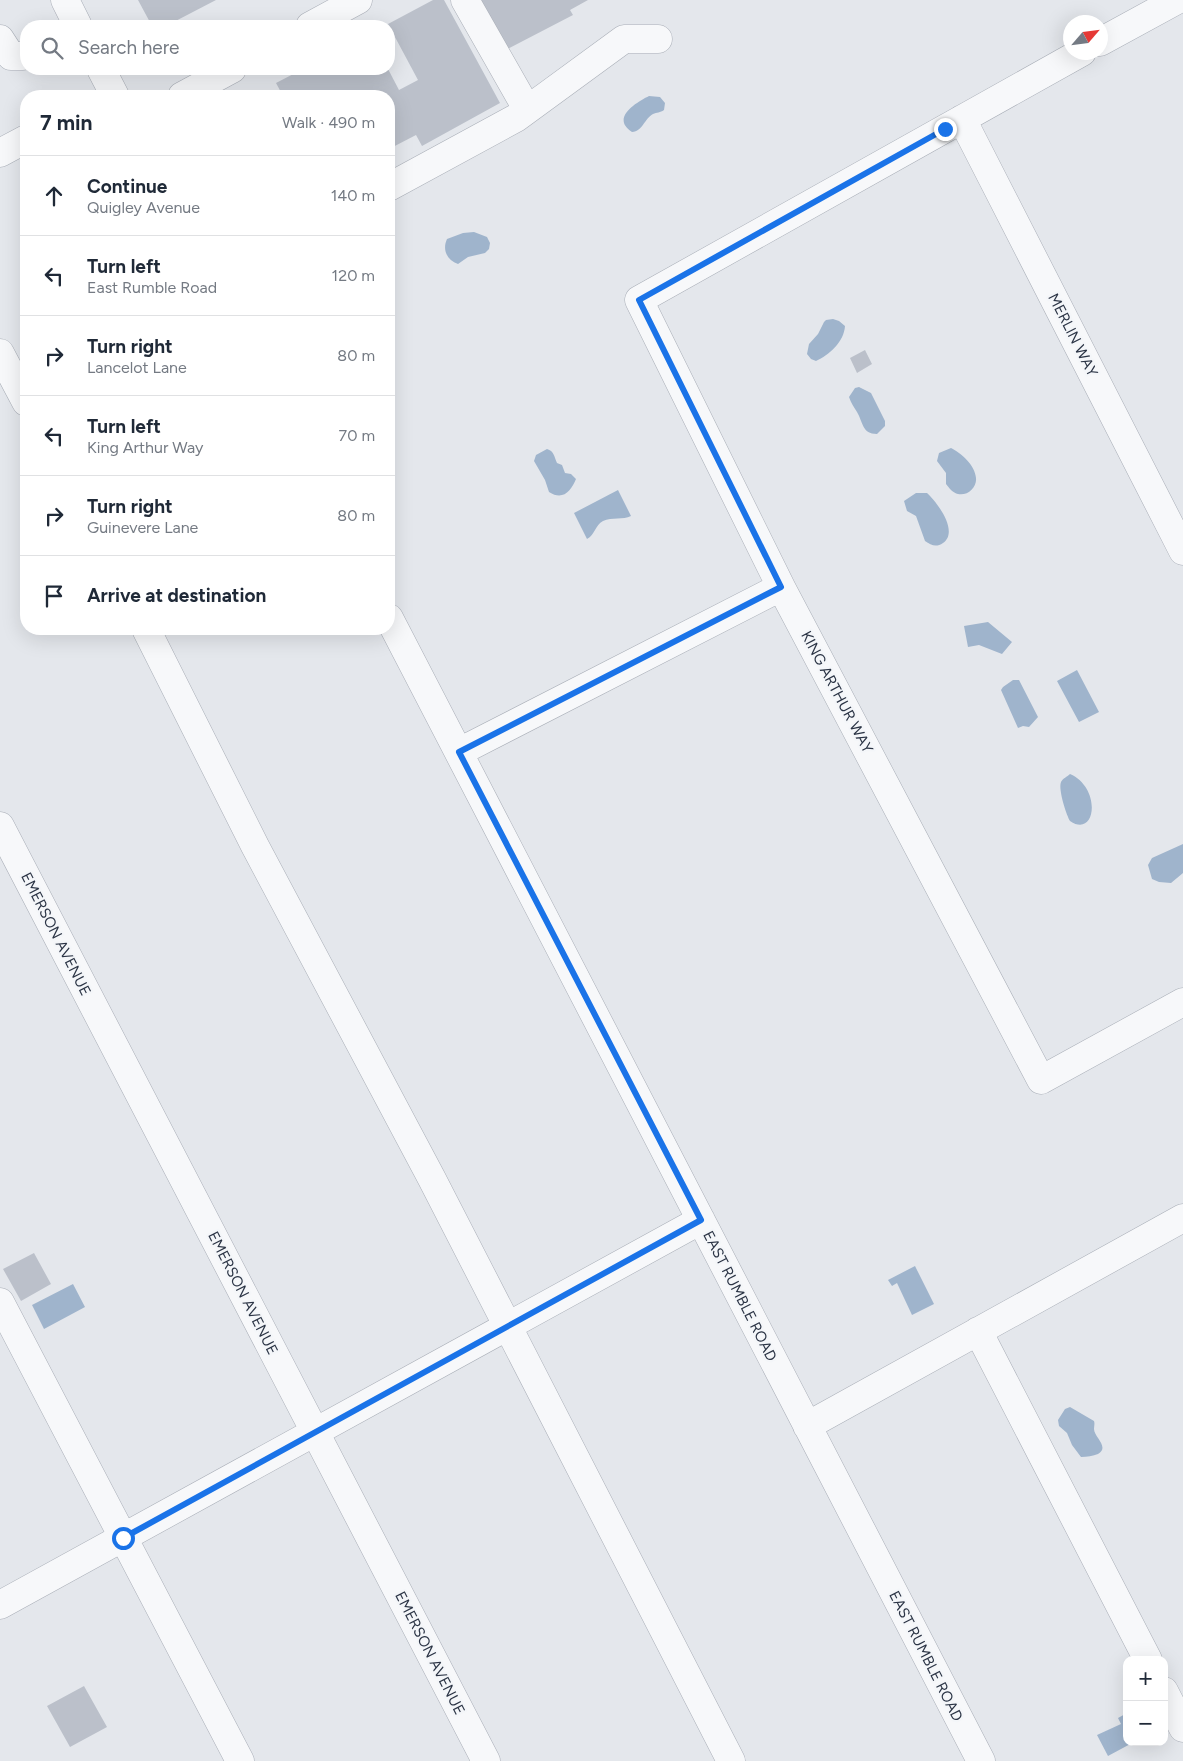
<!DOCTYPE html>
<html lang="en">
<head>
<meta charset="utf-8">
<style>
  :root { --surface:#fff; --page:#f2f2f3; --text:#1f2937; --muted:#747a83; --line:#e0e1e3 }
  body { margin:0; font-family:Figtree,sans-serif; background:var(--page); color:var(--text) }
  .controls { position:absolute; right:15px; bottom:15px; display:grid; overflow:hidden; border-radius:10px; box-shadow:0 5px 20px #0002 }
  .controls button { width:45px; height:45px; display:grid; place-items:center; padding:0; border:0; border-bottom:1px solid var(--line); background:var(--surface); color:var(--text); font:25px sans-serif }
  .compass { position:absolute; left:1063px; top:15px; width:45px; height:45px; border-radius:50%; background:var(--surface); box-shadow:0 5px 20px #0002; rotate:62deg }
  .stop { position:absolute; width:15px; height:15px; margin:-11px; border:4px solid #1a73e8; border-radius:50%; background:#fff }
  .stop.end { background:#1a73e8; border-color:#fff; box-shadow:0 1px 5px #0008 }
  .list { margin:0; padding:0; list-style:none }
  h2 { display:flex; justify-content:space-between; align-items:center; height:65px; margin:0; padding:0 20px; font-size:21px }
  h2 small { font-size:16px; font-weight:400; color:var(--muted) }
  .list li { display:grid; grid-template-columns:32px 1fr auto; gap:15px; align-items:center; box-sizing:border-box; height:80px; padding:0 20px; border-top:1px solid var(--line) }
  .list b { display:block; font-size:19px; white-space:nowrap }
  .list p { margin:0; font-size:16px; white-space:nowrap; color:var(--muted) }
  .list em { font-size:16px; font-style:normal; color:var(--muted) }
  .icon { flex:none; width:28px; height:28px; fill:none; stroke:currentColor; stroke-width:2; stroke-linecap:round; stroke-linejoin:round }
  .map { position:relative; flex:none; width:1183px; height:1761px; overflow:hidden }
  .search { position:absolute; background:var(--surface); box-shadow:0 5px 20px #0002; left:20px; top:20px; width:375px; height:55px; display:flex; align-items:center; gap:12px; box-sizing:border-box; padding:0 18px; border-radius:20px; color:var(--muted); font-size:19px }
  .panel { position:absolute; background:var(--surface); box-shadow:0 5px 20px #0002; left:20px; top:90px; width:375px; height:545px; border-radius:20px }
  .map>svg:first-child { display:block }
</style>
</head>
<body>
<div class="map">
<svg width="1183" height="1761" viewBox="0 0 1183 1761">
  <rect width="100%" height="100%" fill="#e4e7ec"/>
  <!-- water -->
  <path fill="#9fb4cc" d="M649 96 660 97 665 103 664 110C660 113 657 112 653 114 644 119 643 131 632 132 610 118 637 102 649 96Z
    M474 232 487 237 490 243 489 249 485 253 468 257 458 264C447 260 442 250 447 239L463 233Z
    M833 319 839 321 845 326C844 342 829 355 816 361L811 359 807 354 809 344 818 334 824 322 826 320Z
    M859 387 871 393 885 421V426L877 434C862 434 863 422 857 412 854 407 851 403 849 397L855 388Z
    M951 448C961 453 975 465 976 478 977 487 968 496 958 494 953 493 949 488 946 484V473L937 461 939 453Z
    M547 449C554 451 554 456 557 463L562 465 565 473 571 474 576 479C571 491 563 501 549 492L545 480 534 461 536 455Z
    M618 490 631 516C623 520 612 517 603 521 595 525 595 535 587 539L574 513Z
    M916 493H927C938 503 959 532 943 543 936 548 931 545 925 541L916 516 907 511 904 501Z
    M988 622 1012 642 1002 654 979 645 968 647 964 626Z
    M1077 670 1099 712 1079 722 1057 681Z
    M1013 680H1019L1038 717 1029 727 1023 726 1018 728 1001 690 1003 687Z
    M1070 774C1102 788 1096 839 1070 821 1066 814 1058 789 1061 782 1063 778 1067 777 1070 774Z
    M1183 844V873L1171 883 1159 882 1152 879 1148 865 1152 858Z
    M915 1266 934 1304 912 1315 897 1283 892 1286 888 1280Z
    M73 1284 85 1307 44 1329 32 1305Z
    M1070 1407 1094 1421C1095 1424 1094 1426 1094 1429 1094 1437 1110 1447 1098 1454 1093 1456 1087 1457 1081 1457L1072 1445 1067 1433 1059 1426 1058 1420 1065 1409Z
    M1127 1713V1742H1134L1108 1756 1097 1735 1121 1724 1118 1718Z"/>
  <!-- building -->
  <path fill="#bbc0ca" d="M138 0H216L166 26H152Z
    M433 0H444L500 103 422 146 416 135 389 149V96H283L276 83 303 69H388L399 90 418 80 388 24Z
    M475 0H588L570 10 573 15 502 52Z
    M257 92 259 96H248Z
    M865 350 872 364 857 373 850 358Z
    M34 1253 51 1284 21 1301 3 1269Z
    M84 1686 107 1727 70 1747 47 1706Z"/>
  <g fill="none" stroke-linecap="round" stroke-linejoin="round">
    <!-- minor casing -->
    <g stroke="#a9aeb7" stroke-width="29">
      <path id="minor" d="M65 0 78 26
        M465 0 527 109
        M310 26 358 0
        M0 39 11 56H23L26 55
        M1100 42 1177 0
        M1082 52 639 300 781 587 1041 1080 1183 1002
        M101 69 115 96
        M182 96 232 69
        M962 119 1183 551
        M0 153 26 139
        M389 187 516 118 624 39H658
        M0 353 26 402
        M389 618 981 1761
        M146 629 255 846 432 1179 731 1761
        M459 752 781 587
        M0 826 486 1761
        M0 1302 240 1761
        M978 1331 1148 1660
        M807 1426 1183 1218
        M0 1605 701 1220
        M1164 1691 1183 1728"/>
    </g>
    <!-- minor -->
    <use href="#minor" stroke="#f7f8fa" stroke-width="28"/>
  </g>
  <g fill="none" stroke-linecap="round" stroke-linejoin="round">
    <!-- route -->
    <path stroke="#1a73e8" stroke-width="6" d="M123 1538 701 1220 459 752 781 587 639 300 945 129"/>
  </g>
  <g text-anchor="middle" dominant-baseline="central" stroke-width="4.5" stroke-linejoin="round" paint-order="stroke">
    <!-- street labels -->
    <g font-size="15" fill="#2b3445" stroke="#f4f6f9">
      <text transform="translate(1073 335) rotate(63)">MERLIN WAY</text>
      <text transform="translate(837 692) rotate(62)">KING ARTHUR WAY</text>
      <text transform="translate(56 934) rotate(63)">EMERSON AVENUE</text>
      <text transform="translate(243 1293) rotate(63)">EMERSON AVENUE</text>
      <text transform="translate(740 1296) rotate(63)">EAST RUMBLE ROAD</text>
      <text transform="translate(430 1653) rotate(63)">EMERSON AVENUE</text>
      <text transform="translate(926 1656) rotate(63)">EAST RUMBLE ROAD</text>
    </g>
  </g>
</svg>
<div class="controls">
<button>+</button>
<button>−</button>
</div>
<svg class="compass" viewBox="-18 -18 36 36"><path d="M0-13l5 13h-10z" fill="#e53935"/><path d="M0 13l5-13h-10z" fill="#747a83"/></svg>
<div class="stop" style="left:123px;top:1538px"></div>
<div class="stop end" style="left:945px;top:129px"></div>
<div class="search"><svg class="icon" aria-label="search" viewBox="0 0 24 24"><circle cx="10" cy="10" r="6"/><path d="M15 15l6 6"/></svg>Search here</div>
<section class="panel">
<h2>7 min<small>Walk · 490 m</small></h2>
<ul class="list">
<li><svg class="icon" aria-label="ahead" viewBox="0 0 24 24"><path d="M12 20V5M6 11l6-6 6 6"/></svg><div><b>Continue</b><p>Quigley Avenue</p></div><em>140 m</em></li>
<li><svg class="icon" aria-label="left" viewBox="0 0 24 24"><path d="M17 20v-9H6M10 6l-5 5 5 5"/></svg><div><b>Turn left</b><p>East Rumble Road</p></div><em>120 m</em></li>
<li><svg class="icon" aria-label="right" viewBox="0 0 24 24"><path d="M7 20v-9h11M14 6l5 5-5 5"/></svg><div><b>Turn right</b><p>Lancelot Lane</p></div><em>80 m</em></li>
<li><svg class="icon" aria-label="left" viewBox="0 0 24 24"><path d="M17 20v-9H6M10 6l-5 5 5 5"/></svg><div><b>Turn left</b><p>King Arthur Way</p></div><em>70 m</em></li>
<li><svg class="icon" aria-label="right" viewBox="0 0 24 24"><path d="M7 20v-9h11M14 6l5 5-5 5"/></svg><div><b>Turn right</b><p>Guinevere Lane</p></div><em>80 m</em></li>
<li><svg class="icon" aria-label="arrive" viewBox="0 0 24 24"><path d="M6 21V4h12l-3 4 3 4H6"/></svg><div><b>Arrive at destination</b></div></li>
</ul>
</section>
</div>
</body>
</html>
